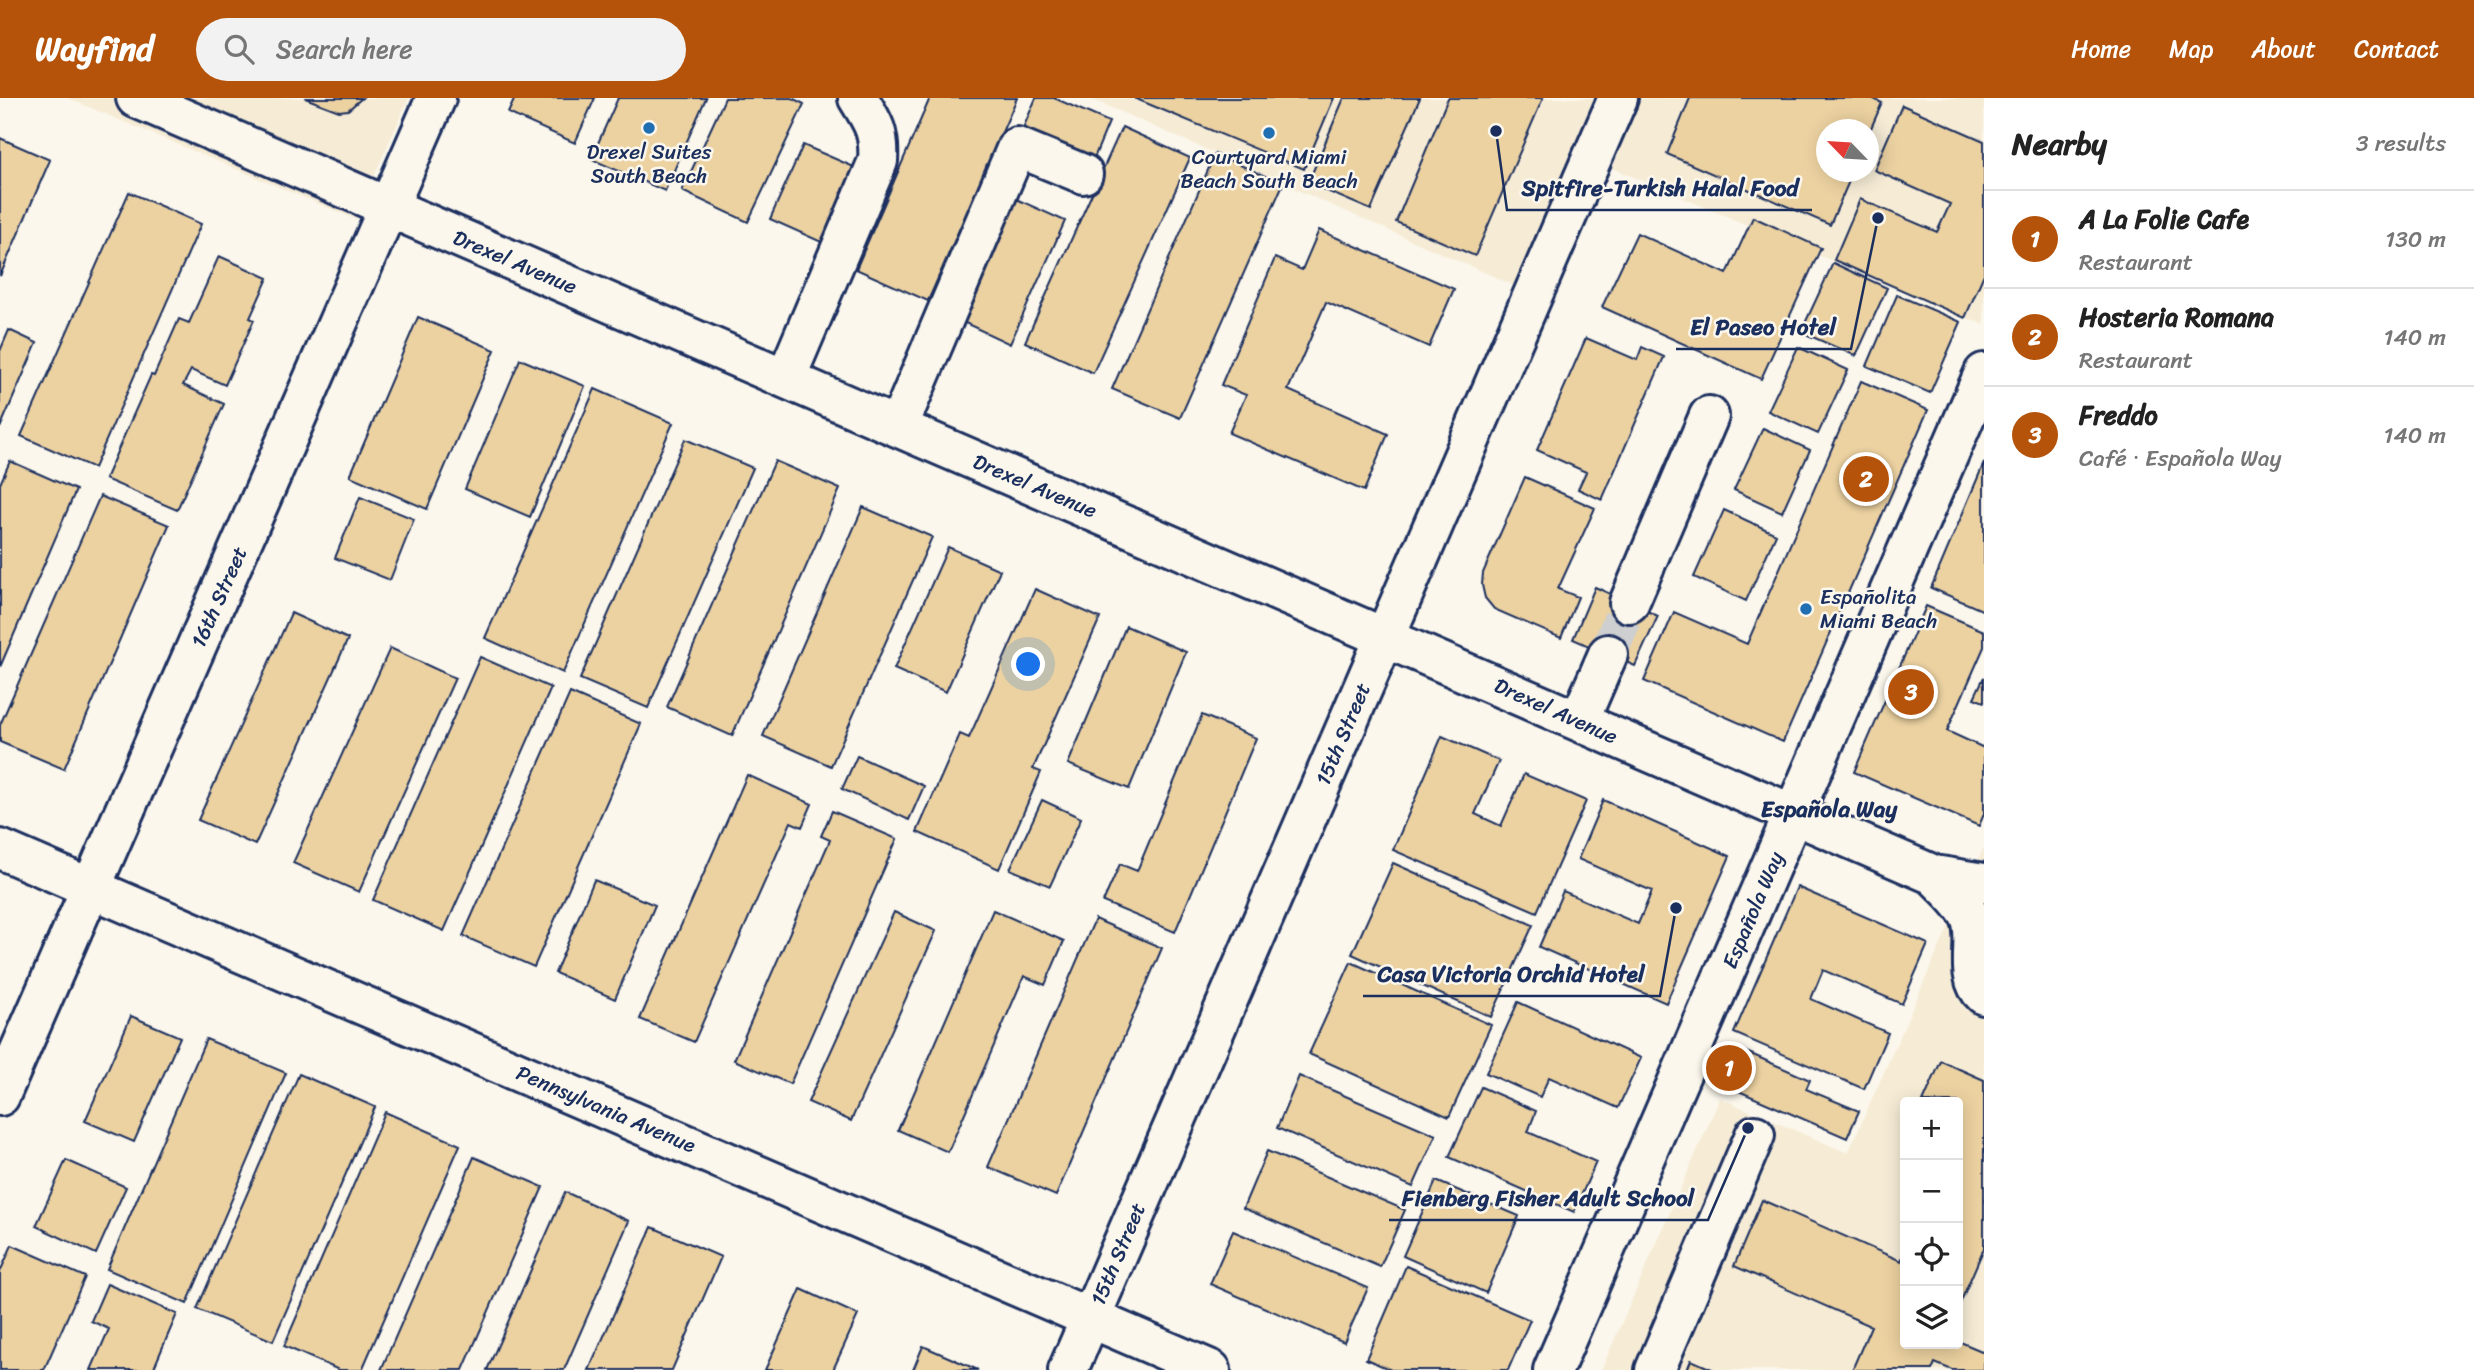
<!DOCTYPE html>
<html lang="en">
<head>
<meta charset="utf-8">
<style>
  :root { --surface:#fff; --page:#f2f2f2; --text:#222; --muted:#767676; --line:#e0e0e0; --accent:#b45309 }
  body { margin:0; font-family:Sriracha,sans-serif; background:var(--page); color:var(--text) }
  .controls { position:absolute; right:21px; bottom:21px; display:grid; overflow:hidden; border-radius:7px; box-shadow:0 4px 18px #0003 }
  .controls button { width:63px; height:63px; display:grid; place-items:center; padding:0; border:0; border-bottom:2px solid var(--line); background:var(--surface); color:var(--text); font:35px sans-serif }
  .compass { position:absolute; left:1816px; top:21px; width:63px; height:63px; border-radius:50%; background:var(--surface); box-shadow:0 4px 18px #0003; rotate:295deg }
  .you { position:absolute; left:1029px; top:567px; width:24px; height:24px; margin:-18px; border:5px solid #fff; border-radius:50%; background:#1a73e8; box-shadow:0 0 0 10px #1a73e833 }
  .badge { display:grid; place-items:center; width:46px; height:46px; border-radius:50%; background:var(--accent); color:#fff; font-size:23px; font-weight:700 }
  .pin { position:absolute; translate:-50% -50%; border:4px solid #fff; box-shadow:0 2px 7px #0006 }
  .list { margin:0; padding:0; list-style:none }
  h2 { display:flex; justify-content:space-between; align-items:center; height:91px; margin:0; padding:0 28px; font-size:30px }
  h2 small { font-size:23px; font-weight:400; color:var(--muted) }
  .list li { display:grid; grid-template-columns:46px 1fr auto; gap:21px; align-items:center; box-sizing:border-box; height:98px; padding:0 28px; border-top:2px solid var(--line) }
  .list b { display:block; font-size:26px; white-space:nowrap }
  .list p { margin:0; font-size:23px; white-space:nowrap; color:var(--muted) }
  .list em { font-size:23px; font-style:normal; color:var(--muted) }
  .icon { flex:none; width:38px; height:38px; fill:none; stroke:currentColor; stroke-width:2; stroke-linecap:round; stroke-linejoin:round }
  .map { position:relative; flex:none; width:1984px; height:1272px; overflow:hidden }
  header { display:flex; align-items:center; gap:42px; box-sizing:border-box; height:98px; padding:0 35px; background:var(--accent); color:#fff }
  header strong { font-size:33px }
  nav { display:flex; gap:38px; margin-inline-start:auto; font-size:24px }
  .search { width:490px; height:63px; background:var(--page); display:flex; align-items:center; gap:18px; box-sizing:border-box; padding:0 24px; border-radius:38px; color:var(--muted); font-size:26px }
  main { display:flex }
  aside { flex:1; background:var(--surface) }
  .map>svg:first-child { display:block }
</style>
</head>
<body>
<header>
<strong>Wayfind</strong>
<div class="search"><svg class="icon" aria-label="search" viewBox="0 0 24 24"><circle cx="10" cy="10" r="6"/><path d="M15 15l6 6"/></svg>Search here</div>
<nav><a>Home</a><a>Map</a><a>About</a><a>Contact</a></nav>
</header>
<main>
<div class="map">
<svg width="1984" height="1272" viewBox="0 0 1984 1272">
  <rect width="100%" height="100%" fill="#fbf7ec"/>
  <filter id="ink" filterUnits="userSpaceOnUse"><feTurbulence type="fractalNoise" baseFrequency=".0143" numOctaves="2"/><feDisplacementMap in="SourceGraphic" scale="14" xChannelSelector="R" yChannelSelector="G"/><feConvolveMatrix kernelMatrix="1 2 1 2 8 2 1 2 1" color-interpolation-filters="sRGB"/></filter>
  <g filter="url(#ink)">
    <!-- built -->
    <path fill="#f6ecd6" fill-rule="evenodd" d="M67 0H409L355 121Z
      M1089 0H1984V227L1612 70 1517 189ZM1826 32H1868V74H1826Z
      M1984 749V1272H1601L1720 1000 1848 1055ZM1905 1004H1958V1246H1905Z"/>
    <!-- building -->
    <path fill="#ecd2a1" stroke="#1b2f5e" stroke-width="2" d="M305 0H362L348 12 339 13Z
      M515 0H595L575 45 508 15Z
      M618 0H706L665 93 591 61Z
      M725 0H792L804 6 748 124 682 93Z
      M930 0H1017L928 203 856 171Z
      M1036 0H1054L1109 24 1092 65 1021 35Z
      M1134 0H1334L1304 71Z
      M1344 0H1420L1371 112 1308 85Z
      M1448 0H1543L1475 158 1396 124Z
      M1690 0H1872L1882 5 1868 37V32H1826V74H1853L1830 127 1667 56Z
      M1902 7 1984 43V176L1965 220 1834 162 1860 101 1937 134 1950 106 1874 72Z
      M1122 29 1190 60 1093 275 1025 244Z
      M0 40 50 62 0 178Z
      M803 47 861 72 828 147 770 121Z
      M1215 56 1283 86 1180 320 1112 291Z
      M129 94 201 126 94 370 21 338Z
      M1003 95 1065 123 1010 246 948 217Z
      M1753 119 1821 150 1761 281 1602 209 1637 135 1727 176Z
      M1319 132 1454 191 1429 249 1326 204 1288 292 1388 336 1364 393 1229 335 1246 297 1221 287 1275 160 1302 172Z
      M219 158 268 180 250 220 254 222 225 287 191 272 183 287 224 306 177 412 105 381 151 277 154 278 179 221 189 225Z
      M1833 165 1887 190 1856 258 1801 234Z
      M1897 197 1961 224 1930 295 1867 268Z
      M418 219 495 252 427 411 350 378Z
      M9 232 37 245 0 330V253Z
      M1586 240 1637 262 1642 249 1664 259 1602 402 1578 391 1586 374 1537 352Z
      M1798 249 1848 272 1818 336 1768 313Z
      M520 261 585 288 530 419 465 391Z
      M1861 283 1928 312 1783 644 1644 583 1674 514 1747 546Z
      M595 291 673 325 563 575 485 540Z
      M1763 330 1810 352 1782 414 1734 392Z
      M685 341 753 370 648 610 580 581Z
      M10 363 76 392 0 569V386Z
      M775 363 840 391 732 638 667 609Z
      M1984 365V513L1931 490Z
      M1525 379 1595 410 1558 491 1578 499 1561 540 1494 511 1485 500 1482 487 1483 475Z
      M100 398 169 427 64 671 0 644V627Z
      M360 399 414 421 390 482 335 460Z
      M863 409 932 439 831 668 763 638Z
      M1724 412 1776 436 1746 503 1694 479Z
      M948 449 1000 472 946 594 894 571Z
      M1595 489 1658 518 1635 568 1573 541Z
      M1035 491 1100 520 1033 671 1041 674 999 771 917 734 960 636 969 640Z
      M1926 508 1984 533V549L1947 633 1984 650V716L1979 728 1854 674Z
      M291 515 348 541 255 747 198 722Z
      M1126 528 1186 554 1129 691 1068 666Z
      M390 550 455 580 359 794 293 765Z
      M480 559 551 590 444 833 373 802Z
      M1984 579V604L1974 600Z
      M570 595 641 626 534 869 463 838Z
      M1202 617 1256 640 1175 834 1103 804 1120 766 1137 773Z
      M1442 638 1499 663 1475 716 1501 728 1524 676 1586 703 1537 814 1393 752Z
      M857 658 924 688 909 722 842 691Z
      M747 677 812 706 802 729 791 724 694 944 640 921Z
      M1042 702 1081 720 1050 788 1010 771Z
      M1603 702 1730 758 1666 905 1539 849 1563 793 1638 826 1652 793 1578 761Z
      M832 713 897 741 790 986 734 962 830 742 821 738Z
      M1393 765 1533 827 1491 919 1352 856Z
      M594 782 655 807 615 901 555 875Z
      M1797 789 1928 846 1902 906 1823 872 1811 901 1888 935 1864 991 1734 935Z
      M993 812 1064 843 1045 887 1024 878 948 1054 898 1032Z
      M894 814 936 833 851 1023 808 1004Z
      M1095 821 1162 850 1056 1098 988 1069Z
      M1351 864 1491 927 1449 1019 1309 956Z
      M1518 904 1641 960 1618 1010 1549 979 1540 999 1486 975Z
      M131 918 180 939 134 1044 85 1023Z
      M206 941 286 975 187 1206 107 1171Z
      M1735 949 1810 982 1806 991 1859 1013 1847 1040 1720 985Z
      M1941 963 1984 982V1150L1958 1210V1004H1923Z
      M299 976 375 1009 273 1243 197 1211Z
      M1299 978 1436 1037 1413 1089 1277 1030Z
      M1481 989 1536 1013 1528 1034 1596 1064 1574 1114 1449 1059Z
      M385 1014 460 1047 362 1272H339L284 1248Z
      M1267 1053 1405 1112 1380 1169 1243 1110Z
      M474 1059 543 1089 463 1272H381Z
      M66 1062 126 1089 96 1156 36 1128Z
      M1436 1083 1519 1118 1486 1195 1403 1158Z
      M565 1094 629 1123 564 1272H487Z
      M1762 1102 1901 1163 1905 1153V1246H1958V1243L1984 1254V1272H1952L1935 1265 1932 1272H1852L1871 1228 1734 1168Z
      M652 1129 721 1159 672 1272H589Z
      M1233 1133 1368 1190 1344 1244 1210 1186Z
      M12 1147 85 1179 44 1272H0V1174Z
      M1406 1168 1530 1222 1508 1272H1391L1366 1261Z
      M107 1186 177 1216 153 1272H91L109 1231 91 1223Z
      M801 1191 858 1217 833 1272H765Z
      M923 1248 978 1272H913Z
      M1691 1262 1714 1272H1687Z"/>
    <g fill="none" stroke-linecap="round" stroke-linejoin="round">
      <!-- minor-tunnel -->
      <path stroke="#cecfd0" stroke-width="38" stroke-dasharray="38 19" stroke-linecap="butt" d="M1608 556 1629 505"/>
      <!-- minor casing -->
      <g stroke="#1b2f5e" stroke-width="44">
        <path id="minor" d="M136 0 1934 777 1984 785
          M786 280 878 63C880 34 873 24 858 0
          M898 329 1017 49 1083 76
          M1629 505 1709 318
          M1579 623 1608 556
          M0 751 1211 1272
          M1934 777C1946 790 1962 803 1970 819 1980 842 1963 878 1984 897
          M0 998 436 0
          M1068 1272 1618 0
          M1553 1272 1984 275
          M1655 1272 1755 1037"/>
      </g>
      <!-- minor -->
      <use href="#minor" stroke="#fbf7ec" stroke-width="38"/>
    </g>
  </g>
  <!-- markers -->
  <g fill="#1f6fb2" stroke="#fbf7ec" stroke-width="2.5">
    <circle cx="649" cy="30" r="7"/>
    <circle cx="1269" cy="35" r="7"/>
    <circle cx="1806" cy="511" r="7"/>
  </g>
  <g text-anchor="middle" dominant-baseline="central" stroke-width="5" stroke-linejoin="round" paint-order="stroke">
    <!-- poi labels -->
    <g font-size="21" fill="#1b2f5e" stroke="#fbf7ec">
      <text x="649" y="54">Drexel Suites<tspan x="649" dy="24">South Beach</tspan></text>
      <text x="1269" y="59">Courtyard Miami<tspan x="1269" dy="24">Beach South Beach</tspan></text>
      <text x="1820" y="499" text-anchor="start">Españolita<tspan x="1820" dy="24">Miami Beach</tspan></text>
    </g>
    <!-- street labels -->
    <g font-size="21" fill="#1b2f5e" stroke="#fbf7ec">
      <text transform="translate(515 164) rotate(23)">Drexel Avenue</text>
      <text transform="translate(1035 388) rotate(23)">Drexel Avenue</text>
      <text transform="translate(219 499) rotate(-66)">16th Street</text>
      <text transform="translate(1556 613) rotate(24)">Drexel Avenue</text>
      <text transform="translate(1343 636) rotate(-67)">15th Street</text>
      <text transform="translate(1753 812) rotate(-67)">Española Way</text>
      <text transform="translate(606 1011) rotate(23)">Pennsylvania Avenue</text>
      <text transform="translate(1118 1156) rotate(-67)">15th Street</text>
    </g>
    <!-- neighbourhood labels -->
    <g font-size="23" font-weight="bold" fill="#1b2f5e" stroke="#fbf7ec">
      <text x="1829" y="711">Española Way</text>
    </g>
  </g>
  <!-- callouts -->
  <path fill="none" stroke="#1b2f5e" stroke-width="2.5" d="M1496 33L1507 112H1812M1878 120L1851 251H1676M1676 810L1660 898H1363M1748 1030L1708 1122H1389"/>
  <g fill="#1b2f5e" stroke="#fbf7ec" stroke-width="2.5">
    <circle cx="1496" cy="33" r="7"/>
    <circle cx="1878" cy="120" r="7"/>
    <circle cx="1676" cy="810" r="7"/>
    <circle cx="1748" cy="1030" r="7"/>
  </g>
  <g font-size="23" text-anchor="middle" font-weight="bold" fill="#1b2f5e" stroke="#fbf7ec" stroke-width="5" stroke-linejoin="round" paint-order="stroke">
    <text x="1660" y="98">Spitfire-Turkish Halal Food</text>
    <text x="1763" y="237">El Paseo Hotel</text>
    <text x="1511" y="884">Casa Victoria Orchid Hotel</text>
    <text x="1548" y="1108">Fienberg Fisher Adult School</text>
  </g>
</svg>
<div class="controls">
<button>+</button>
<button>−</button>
<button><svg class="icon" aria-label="locate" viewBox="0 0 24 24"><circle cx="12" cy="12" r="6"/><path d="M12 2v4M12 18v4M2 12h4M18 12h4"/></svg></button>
<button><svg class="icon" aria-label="layers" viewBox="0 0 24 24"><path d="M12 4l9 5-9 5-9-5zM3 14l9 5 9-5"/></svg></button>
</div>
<svg class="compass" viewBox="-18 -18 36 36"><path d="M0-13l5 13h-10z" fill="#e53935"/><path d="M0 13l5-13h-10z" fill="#767676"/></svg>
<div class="you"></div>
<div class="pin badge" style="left:1729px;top:970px">1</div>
<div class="pin badge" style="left:1866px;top:381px">2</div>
<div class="pin badge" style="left:1911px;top:594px">3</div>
</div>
<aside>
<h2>Nearby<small>3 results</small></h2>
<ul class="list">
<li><span class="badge">1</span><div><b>A La Folie Cafe</b><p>Restaurant</p></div><em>130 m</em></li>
<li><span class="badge">2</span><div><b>Hosteria Romana</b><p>Restaurant</p></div><em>140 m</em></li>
<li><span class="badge">3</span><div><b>Freddo</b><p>Café · Española Way</p></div><em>140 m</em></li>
</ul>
</aside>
</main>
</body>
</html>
